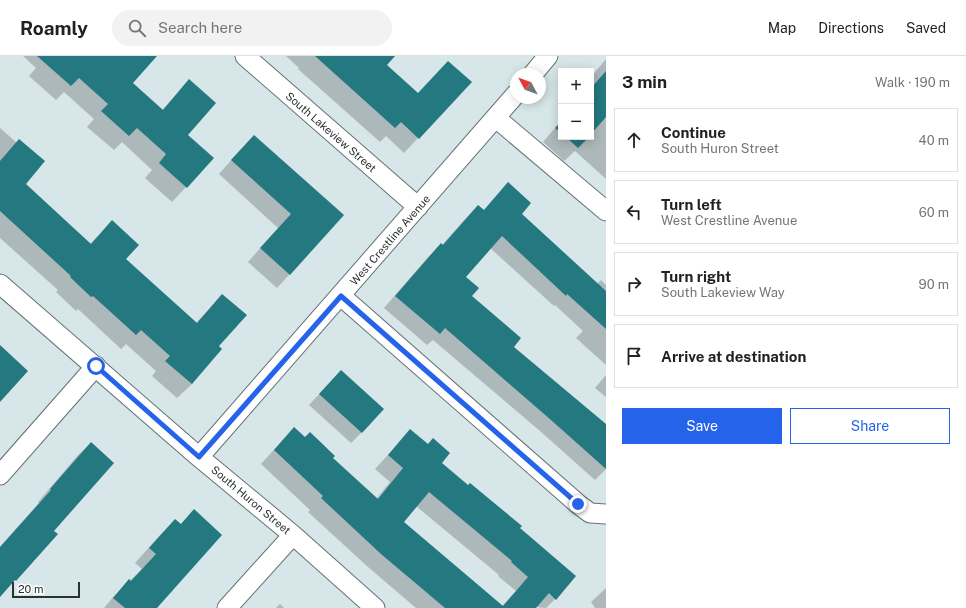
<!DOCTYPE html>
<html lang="en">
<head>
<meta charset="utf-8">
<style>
  :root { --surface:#fff; --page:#f2f2f2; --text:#202124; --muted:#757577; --line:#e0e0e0; --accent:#2563eb }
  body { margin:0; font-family:"Public Sans",sans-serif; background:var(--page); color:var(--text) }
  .controls { position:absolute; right:12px; top:12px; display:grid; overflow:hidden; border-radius:0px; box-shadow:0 2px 10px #0003 }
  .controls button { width:36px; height:36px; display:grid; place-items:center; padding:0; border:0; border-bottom:1px solid var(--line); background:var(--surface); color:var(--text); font:20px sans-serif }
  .compass { position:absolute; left:510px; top:12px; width:36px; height:36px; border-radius:50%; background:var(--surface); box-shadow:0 2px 10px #0003; rotate:311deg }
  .scale { position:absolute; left:12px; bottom:10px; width:68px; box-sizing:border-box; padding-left:4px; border:2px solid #2b3131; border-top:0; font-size:11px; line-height:14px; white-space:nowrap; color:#2b3131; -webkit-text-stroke:3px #fff; paint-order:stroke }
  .stop { position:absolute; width:12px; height:12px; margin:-9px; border:3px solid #2563eb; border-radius:50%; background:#fff }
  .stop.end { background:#2563eb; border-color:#fff; box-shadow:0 1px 4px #0008 }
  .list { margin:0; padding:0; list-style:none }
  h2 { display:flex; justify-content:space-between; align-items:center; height:52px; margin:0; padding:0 16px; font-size:17px }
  h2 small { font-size:13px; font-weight:400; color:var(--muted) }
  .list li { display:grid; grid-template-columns:26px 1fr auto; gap:12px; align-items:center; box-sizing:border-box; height:64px; margin:0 8px 8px; padding:0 8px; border:1px solid var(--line); border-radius:0px }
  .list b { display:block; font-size:15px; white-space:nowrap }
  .list p { margin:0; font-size:13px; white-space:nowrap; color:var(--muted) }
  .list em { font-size:13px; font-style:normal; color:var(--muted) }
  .actions { display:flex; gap:8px; padding:12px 16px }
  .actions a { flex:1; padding:9px 0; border:1px solid var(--accent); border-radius:0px; text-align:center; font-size:14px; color:var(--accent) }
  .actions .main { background:var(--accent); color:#fff }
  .icon { flex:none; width:22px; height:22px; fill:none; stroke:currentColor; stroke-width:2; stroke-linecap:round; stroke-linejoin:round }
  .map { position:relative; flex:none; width:606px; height:552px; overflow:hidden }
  header { display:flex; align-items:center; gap:24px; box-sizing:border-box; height:56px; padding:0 20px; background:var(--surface); border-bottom:1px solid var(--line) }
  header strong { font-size:19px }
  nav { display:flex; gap:22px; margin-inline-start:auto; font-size:14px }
  .search { width:280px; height:36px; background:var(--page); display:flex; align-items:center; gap:10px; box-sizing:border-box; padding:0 14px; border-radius:22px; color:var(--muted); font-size:15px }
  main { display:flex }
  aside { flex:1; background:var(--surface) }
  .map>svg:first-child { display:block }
</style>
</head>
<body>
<header>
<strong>Roamly</strong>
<div class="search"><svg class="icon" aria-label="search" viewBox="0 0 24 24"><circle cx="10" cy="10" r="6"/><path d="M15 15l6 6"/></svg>Search here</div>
<nav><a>Map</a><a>Directions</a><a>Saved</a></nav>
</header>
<main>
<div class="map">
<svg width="606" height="552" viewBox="0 0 606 552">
  <rect width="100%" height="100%" fill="#d7e6e8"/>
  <!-- shadow -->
  <path fill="#0003" fill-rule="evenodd" d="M23 0H155L132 27 162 54 189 25 187 79 186 131 172 146 145 122 152 114 122 86 114 94 87 71 94 63 64 36 56 44 29 20 36 12Z
    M286 0H394L386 9 418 82 404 97 386 80 380 86 298 13 299 12Z
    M606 3V123L575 95 564 105 543 86 561 65V81H591V21Z
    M0 72 16 86 24 128 90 188 98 180 196 267 222 240 217 290 192 328 177 342 152 320 156 315 126 288 121 293 78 253 76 255 56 236 58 234 0 182Z
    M241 93 343 160 277 232 248 206 278 172 219 118Z
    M508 128 520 158 597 228 601 224 606 229V309L576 282 583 275 555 249 554 250 490 192 465 221 471 240 512 292 606 370V413L595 424 540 375 433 284 427 289 384 252 429 200 441 189H442L466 162 478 150 483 155Z
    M341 315 362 376 351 387 309 349Z
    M606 319V341L595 332Z
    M410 375 441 407 519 472 555 543 546 552 536 551 535 552H416L368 511 308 456 310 454 261 408 281 386 305 382 332 402 376 443 390 426 375 413ZM416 450 499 519 498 520 516 535 502 550 403 466Z
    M91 387 53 475 0 540V491L39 447 38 446 78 399Z
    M194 455 157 552H104L114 540 142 513 135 507 160 479 175 464 180 469Z
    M606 532V552H595L591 546Z
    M280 548 284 552H276Z"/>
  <!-- building -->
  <path fill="#24787f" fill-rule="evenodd" d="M37 0H157L133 27 163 54 189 23 216 47 188 79 214 102 187 132 159 107 166 98 137 72 129 80 101 55 108 48 79 22 71 30Z
    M315 0H395L387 9 418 37 448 5 472 26 419 83 401 66 395 72Z
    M606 15V61L591 78V32Z
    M561 66V77L555 72Z
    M254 79 344 159 290 219 260 192 291 158 231 104Z
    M566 81H589L578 92Z
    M19 83 45 105 26 128 91 188 112 164 139 189 126 203 197 267 222 238 247 259 219 290 222 293 192 328 165 305 170 300 141 274 136 279 93 240 91 241 70 221 71 220 0 155V105Z
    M508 126 531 147 522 158 606 235V273L567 238 566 240 502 180 466 221 479 232 472 240 521 282 514 291 606 368V413L551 364 445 272 440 278 395 240 441 187 443 189 478 149 484 154Z
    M0 289 28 315 0 346Z
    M341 314 384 353 362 377 319 338Z
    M294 371 305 381 310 376 335 400 333 402 378 443 403 412 388 399 410 373 428 388 433 382 450 397 442 407 468 429 470 427 522 470 520 472 576 520 556 544 549 537 536 552H445L381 498 321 442 323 440 274 394ZM429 436 512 505 511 506 528 521 503 550 404 466Z
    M91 386 114 407 54 475 58 478 16 525 15 524 0 541V491L51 434 50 433Z
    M194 453 222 479 157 552H125L113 542 129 523 131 525 156 498 149 492 175 463 181 468Z"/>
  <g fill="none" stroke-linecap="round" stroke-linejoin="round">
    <!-- minor casing -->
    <g stroke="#657273" stroke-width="21">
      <path id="minor" d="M245 0 418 151
        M533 18 548 0
        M496 62 606 155
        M0 228 199 401 293 479 375 552
        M341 240 578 448 590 457 606 458
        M199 401 516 38
        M0 419 96 310
        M227 552 293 479"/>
    </g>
    <!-- minor -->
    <use href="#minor" stroke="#fff" stroke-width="19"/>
  </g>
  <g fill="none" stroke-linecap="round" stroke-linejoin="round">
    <!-- route -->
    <path stroke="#2563eb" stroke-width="5" d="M96 310 199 401 341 240 578 448"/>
  </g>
  <g text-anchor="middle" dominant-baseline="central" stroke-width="4" stroke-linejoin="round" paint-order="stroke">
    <!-- street labels -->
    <g font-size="11" fill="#2b3131" stroke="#fff">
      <text transform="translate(331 76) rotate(41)">South Lakeview Street</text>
      <text transform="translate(390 184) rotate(-49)">West Crestline Avenue</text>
      <text transform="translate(251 444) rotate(40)">South Huron Street</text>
    </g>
  </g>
</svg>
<div class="controls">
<button>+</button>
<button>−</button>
</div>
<svg class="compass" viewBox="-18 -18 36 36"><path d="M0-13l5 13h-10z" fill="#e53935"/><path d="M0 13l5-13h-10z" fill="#757577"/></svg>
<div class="scale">20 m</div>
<div class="stop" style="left:96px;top:310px"></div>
<div class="stop end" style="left:578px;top:448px"></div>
</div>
<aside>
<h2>3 min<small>Walk · 190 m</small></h2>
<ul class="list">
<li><svg class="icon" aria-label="ahead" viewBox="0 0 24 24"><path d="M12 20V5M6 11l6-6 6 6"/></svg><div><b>Continue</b><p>South Huron Street</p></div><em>40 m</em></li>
<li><svg class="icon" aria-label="left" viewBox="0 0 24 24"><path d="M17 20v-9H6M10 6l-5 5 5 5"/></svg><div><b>Turn left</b><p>West Crestline Avenue</p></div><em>60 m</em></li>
<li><svg class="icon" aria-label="right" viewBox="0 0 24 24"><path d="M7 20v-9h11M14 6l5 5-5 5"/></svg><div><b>Turn right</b><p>South Lakeview Way</p></div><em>90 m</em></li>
<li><svg class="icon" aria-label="arrive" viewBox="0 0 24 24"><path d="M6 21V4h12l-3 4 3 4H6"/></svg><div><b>Arrive at destination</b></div></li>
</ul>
<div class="actions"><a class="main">Save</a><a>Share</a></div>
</aside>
</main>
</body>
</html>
